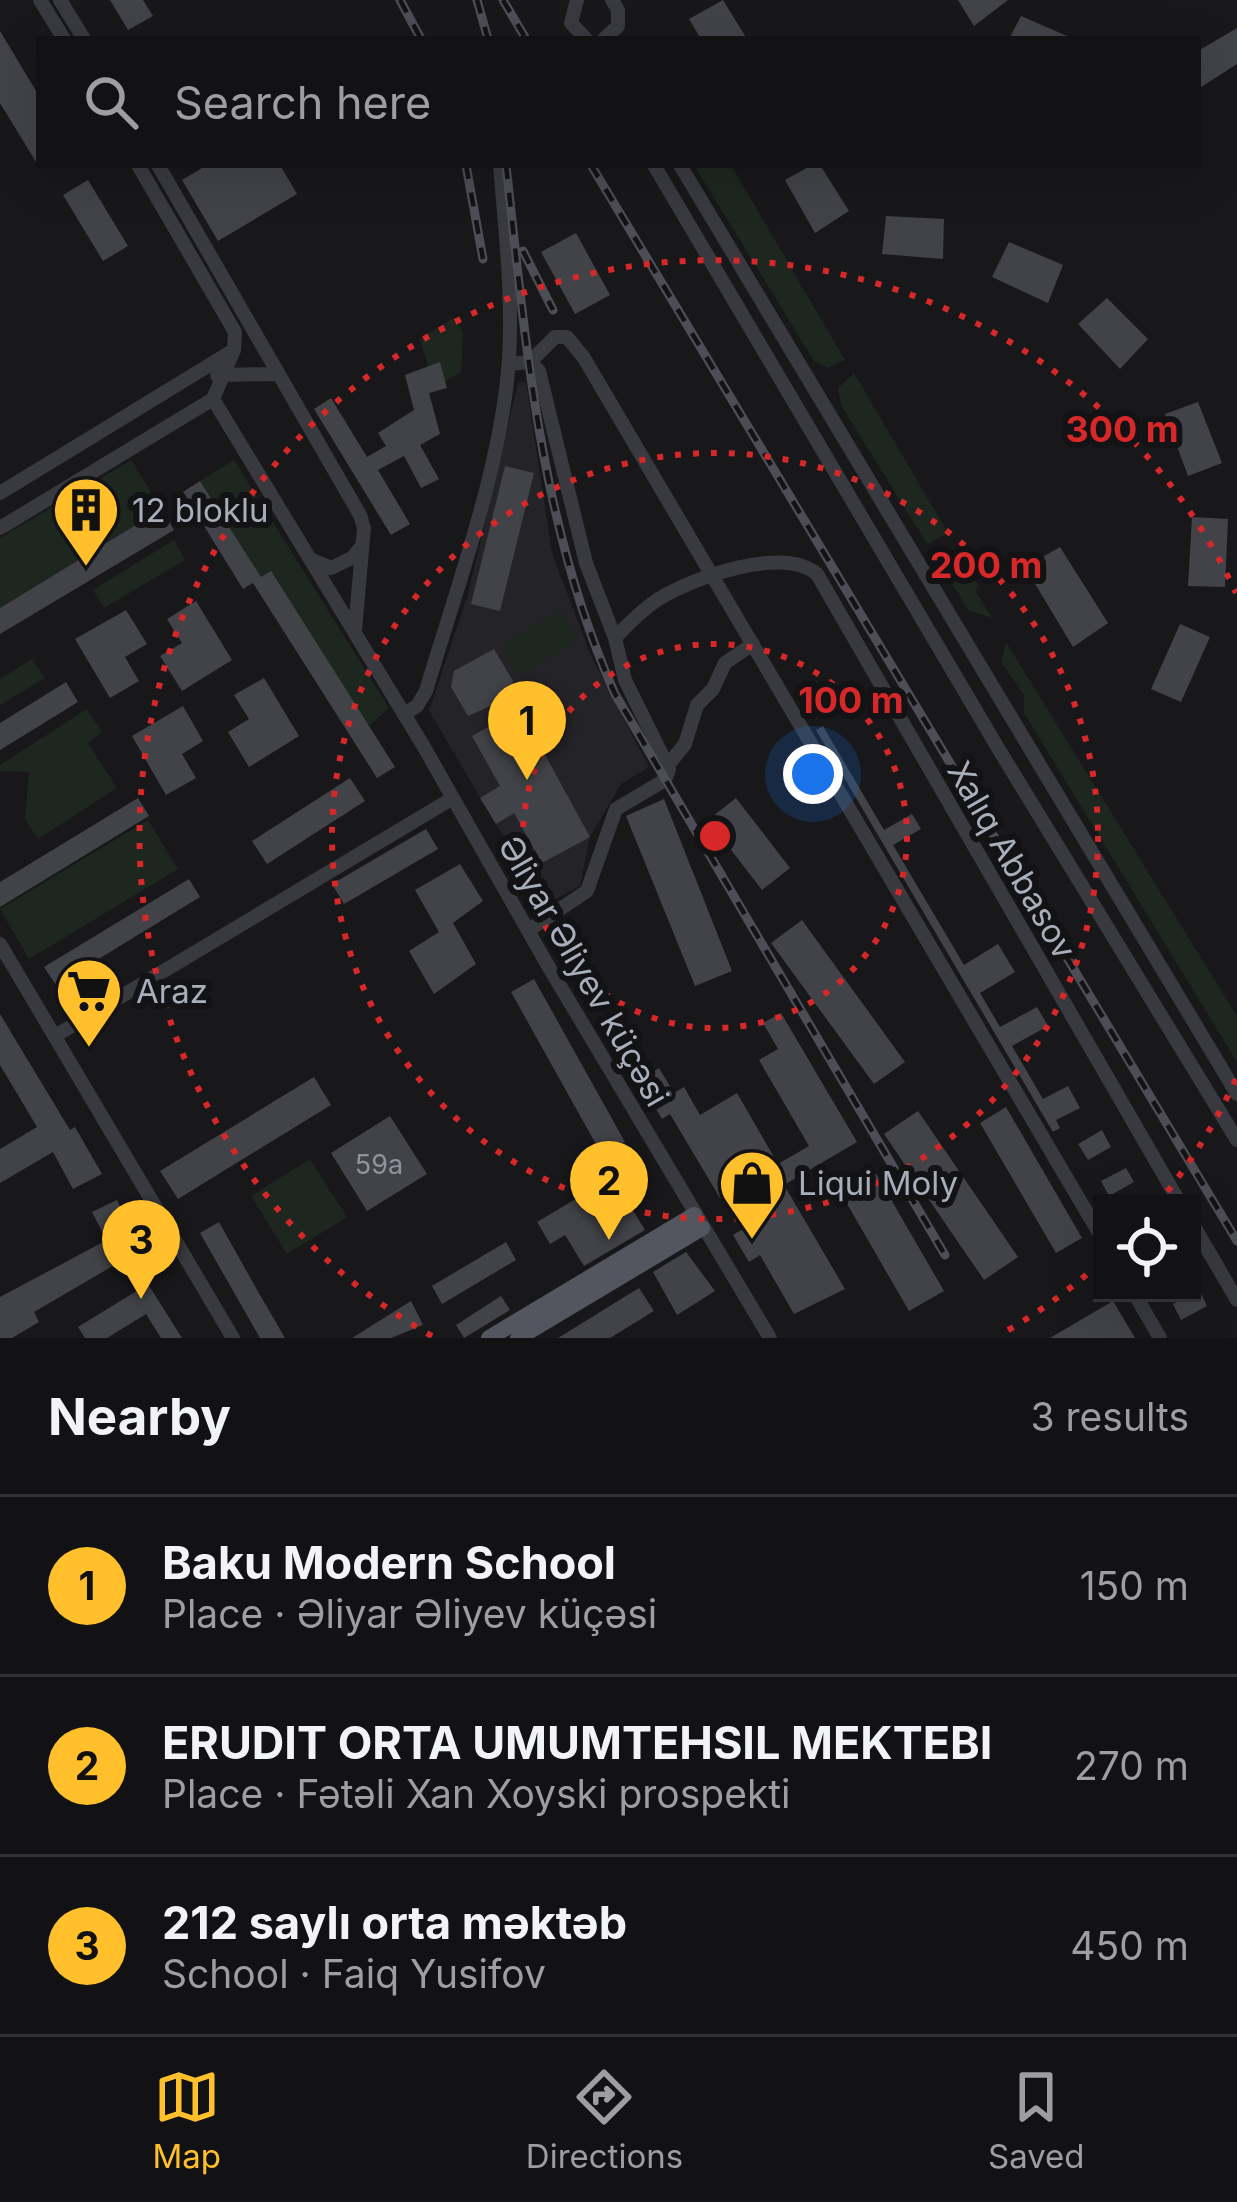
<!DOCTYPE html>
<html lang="en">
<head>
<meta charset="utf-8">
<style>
  :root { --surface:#121214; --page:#1f2022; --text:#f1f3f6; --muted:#9c9ea0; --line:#313234; --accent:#ffc02c }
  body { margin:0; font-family:Inter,sans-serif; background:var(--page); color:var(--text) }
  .controls { position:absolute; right:36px; bottom:36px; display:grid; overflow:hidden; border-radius:0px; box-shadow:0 12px 48px #0002 }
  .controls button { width:108px; height:108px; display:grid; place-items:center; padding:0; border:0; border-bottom:3px solid var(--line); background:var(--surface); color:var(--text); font:60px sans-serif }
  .you { position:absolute; left:813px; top:774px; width:42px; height:42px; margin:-30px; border:9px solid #fff; border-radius:50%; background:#1a73e8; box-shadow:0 0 0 18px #1a73e833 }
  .badge { display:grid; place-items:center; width:78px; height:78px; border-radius:50%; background:var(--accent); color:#111; font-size:39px; font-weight:700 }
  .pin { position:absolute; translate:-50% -99px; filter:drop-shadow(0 3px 6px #0008) }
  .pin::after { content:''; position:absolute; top:63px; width:42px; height:36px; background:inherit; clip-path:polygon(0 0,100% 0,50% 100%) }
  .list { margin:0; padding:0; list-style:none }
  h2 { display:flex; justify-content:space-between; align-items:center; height:156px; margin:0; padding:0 48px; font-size:51px }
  h2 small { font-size:39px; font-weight:400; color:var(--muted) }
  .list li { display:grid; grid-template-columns:78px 1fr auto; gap:36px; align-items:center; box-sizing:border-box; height:180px; padding:0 48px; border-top:3px solid var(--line) }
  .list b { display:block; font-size:45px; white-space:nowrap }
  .list p { margin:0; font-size:39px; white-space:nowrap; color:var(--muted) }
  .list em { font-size:39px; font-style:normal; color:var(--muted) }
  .icon { flex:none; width:66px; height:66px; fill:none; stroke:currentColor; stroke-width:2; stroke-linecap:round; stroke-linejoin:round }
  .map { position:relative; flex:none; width:1237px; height:1338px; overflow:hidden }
  .search { position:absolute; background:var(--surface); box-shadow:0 12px 48px #0002; left:36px; right:36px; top:36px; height:132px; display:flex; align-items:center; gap:30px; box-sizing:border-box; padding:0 42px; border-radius:0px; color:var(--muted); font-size:45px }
  .sheet { height:696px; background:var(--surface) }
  nav { display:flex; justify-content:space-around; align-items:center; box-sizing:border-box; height:168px; border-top:3px solid var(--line); background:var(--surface); font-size:33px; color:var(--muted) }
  nav a { display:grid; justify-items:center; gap:6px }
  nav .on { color:var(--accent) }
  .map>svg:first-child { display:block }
</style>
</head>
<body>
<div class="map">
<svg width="1237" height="1338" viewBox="0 0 1237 1338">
  <rect width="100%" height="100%" fill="#18181b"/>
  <!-- built -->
  <path fill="#242428" d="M526 382 552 553 591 656 649 767 621 784 590 837 580 886 544 905 429 711 468 594 518 383Z"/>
  <!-- green -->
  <path fill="#1d261f" d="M694 165H731L845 360 828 368 814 361Z
    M455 317 463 333 461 373 445 381 440 363 428 367 420 339Z
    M854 373 948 533 927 544 841 405 838 388Z
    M131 460 162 509 0 608V538Z
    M234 460 389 708 369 726 261 577 200 481Z
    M174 540 185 560 104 608 93 590Z
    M958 550 979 587 975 590 992 618 968 610 939 562Z
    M561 610 579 641 519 675 501 644Z
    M1006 642 1237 1016V1062L1024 713V695L1001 662Z
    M32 659 45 678 0 705V679Z
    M87 709 102 732 88 743 117 788 38 839 25 819 29 772 0 771V765Z
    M148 820 178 869 29 959 0 909Z
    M310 1159 347 1217 287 1254 251 1196Z"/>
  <!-- building -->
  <path fill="#424348" d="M110 0H143L153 16 128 30Z
    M723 0 747 39H701L689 19Z
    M958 0H1008L974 26Z
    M1021 16 1074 39H1009Z
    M1237 28V64L1198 89V51Z
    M0 31 39 96V167L0 103Z
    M207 165H280L297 194 218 241 182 180Z
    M812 165H820L849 211 815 233 785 180Z
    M88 180 128 246 103 261 63 195Z
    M886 216 944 219 943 259 882 254Z
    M576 233 610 295 575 314 541 252Z
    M1009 242 1063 265 1048 303 992 277Z
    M1107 298 1148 339 1120 369 1078 324Z
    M440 362 447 388 429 393 440 434 420 445 439 479 421 488 404 456 378 470 410 524 391 535 314 409 331 398 367 457 386 446 378 433 414 410 405 375Z
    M1198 402 1222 463 1188 476 1165 414Z
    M505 466 534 473 500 611 471 604Z
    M200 481 261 577 271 571 395 767 377 778 253 583 243 589 183 492Z
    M162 509 174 530 0 634V608Z
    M1192 517 1228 519 1225 587 1188 586Z
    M1060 547 1108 623 1073 647 1025 567Z
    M196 601 232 660 182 691 160 656 182 643 167 619Z
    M126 610 147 644 125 657 139 681 110 698 75 639Z
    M1180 624 1210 637 1181 702 1151 689Z
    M494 649 513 681 506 699 468 716 451 687 454 671Z
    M264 678 299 736 249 767 228 732 249 719 234 695Z
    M66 682 78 702 0 750V723Z
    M183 706 203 741 182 754 196 778 166 795 132 736Z
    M520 709 590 837 542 863 514 813 496 824 480 798 500 786 472 736Z
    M823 726 884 830 912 814 921 829 893 845 964 965 998 944 1015 972 980 993 1000 1027 1037 1007 1048 1026 1012 1046 1043 1099 1068 1086 1080 1108 1056 1120 1060 1128 1053 1132 816 730Z
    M350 778 365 801 267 864 252 841Z
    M138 798 149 816 0 907V882Z
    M736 798 790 868 762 890 708 820Z
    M664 799 732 971 695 986 626 816Z
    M426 829 438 849 344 904 332 884Z
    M460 864 483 901 453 923 476 964 434 994 409 951 439 932 415 890Z
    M189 879 200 897 56 985 44 967Z
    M802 920 905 1062 874 1084 771 943Z
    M534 979 625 1142 602 1155 511 992Z
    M781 1013 857 1142 784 1185 845 1289 794 1314 760 1255 749 1262 733 1235 769 1214 759 1197 744 1206 734 1190 720 1198 670 1114 662 1119 639 1080 659 1068 674 1093 684 1087 700 1115 737 1093 778 1164 809 1146 759 1060 778 1049 763 1023Z
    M0 1014 70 1130 75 1127 102 1174 73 1189 53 1152 0 1183V1149L37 1127 0 1065Z
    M314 1077 331 1105 178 1199 160 1171Z
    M1006 1107 1082 1238 1056 1253 980 1123Z
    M918 1111 1018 1257 984 1280 884 1134Z
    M390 1116 427 1174 367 1211 331 1153Z
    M1102 1130 1111 1147 1088 1160 1078 1144Z
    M628 1168 641 1190 626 1199 645 1230 584 1266 565 1235 550 1244 537 1222Z
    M1126 1168 1134 1182 1109 1196 1101 1181Z
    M874 1170 944 1291 909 1311 839 1190Z
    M117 1200 132 1234 110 1247 92 1212Z
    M219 1222 256 1288 285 1338H260L200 1233Z
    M105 1241 118 1263 34 1312 39 1322 12 1338H0V1297Z
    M506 1242 516 1260 442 1304 432 1286Z
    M686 1252 715 1291 677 1315 653 1272Z
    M148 1284 182 1338H161L146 1314 107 1338H85L78 1327Z
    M639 1288 654 1311 610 1338H558Z
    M1199 1290 1207 1306 1181 1320 1173 1304Z
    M501 1296 510 1310 464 1338 456 1325Z
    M411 1301 423 1325 391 1338H352Z
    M1113 1301 1135 1338H1050Z"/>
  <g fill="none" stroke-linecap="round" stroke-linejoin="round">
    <!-- minor -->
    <path stroke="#393a40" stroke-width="14" d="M40 0 64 39
      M60 0 84 39
      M577 0 571 23 586 39
      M604 39 618 26V10L612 0
      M138 165 235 332 234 350 213 399
      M158 165 360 515 364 528 355 630
      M654 165 998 748 1237 1140
      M680 165 1237 1094
      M530 362 555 337H567L584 358 1102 1238
      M509 364 530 362 539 371 586 563 615 638 625 680 669 769 665 780 616 809 587 891 529 930
      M217 375 278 374
      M213 399 424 747 547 964 770 1338
      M0 493 234 350
      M0 528 213 399
      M310 559 331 568 352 558 361 547
      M615 638C628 624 641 611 657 600 692 578 782 545 817 574L1180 1203
      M404 714 417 706 426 691C456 589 502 466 509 359 513 295 505 229 500 165
      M668 765 685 744 697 705 713 689 725 663 753 644
      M0 944 233 1338
      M55 1036 453 798
      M1192 1223 1237 1300
      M1134 1293 1160 1338"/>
    <!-- major -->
    <path stroke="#54565f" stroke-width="16" d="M489 1338 694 1215
      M518 1338 702 1228"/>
    <!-- rail casing -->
    <g stroke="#4c4d55" stroke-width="9">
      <path id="rail" d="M400 0 421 39
        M477 0 488 39
        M503 0 526 39
        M466 165 483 259
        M506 165C526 345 540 526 615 694L945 1255
        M591 165 1237 1241
        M523 251 553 310"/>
    </g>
    <!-- rail -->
    <use href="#rail" stroke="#131316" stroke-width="4.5" stroke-dasharray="14" stroke-linecap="butt"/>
  </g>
  <!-- distance rings -->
  <g fill="none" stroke="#d62828" stroke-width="6" stroke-dasharray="6 12">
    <circle cx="715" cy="836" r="192"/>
    <circle cx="715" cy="836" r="383"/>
    <path d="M1236 1079A575 575 0 0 1 1159 1202M1100 1263A575 575 0 0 1 998 1336M432 1336A575 575 0 1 1 1236 593"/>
  </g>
  <!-- icons -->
  <defs>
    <g id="building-pin" transform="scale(3.45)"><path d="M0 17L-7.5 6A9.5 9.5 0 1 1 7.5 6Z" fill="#ffc02c" stroke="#131316"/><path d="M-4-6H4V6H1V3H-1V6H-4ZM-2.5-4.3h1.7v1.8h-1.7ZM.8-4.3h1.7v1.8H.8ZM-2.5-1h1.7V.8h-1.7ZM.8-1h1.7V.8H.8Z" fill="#111"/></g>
    <g id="supermarket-pin" transform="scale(3.45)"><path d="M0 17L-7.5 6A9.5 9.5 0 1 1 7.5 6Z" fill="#ffc02c" stroke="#131316"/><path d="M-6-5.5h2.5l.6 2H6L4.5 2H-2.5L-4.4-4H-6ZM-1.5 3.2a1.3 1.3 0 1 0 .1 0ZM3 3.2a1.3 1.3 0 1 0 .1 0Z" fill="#111"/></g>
    <g id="shop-pin" transform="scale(3.45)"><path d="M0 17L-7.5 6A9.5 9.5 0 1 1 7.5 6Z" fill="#ffc02c" stroke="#131316"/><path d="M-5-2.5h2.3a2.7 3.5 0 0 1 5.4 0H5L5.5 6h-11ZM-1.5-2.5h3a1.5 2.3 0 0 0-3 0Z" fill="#111"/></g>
  </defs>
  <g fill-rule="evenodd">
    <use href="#building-pin" x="86" y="510"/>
    <use href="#supermarket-pin" x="89" y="991"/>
    <use href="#shop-pin" x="752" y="1183"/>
  </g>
  <g text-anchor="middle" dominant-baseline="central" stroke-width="12" stroke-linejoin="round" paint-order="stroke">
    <!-- number labels -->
    <g font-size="27" fill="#8f939e">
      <text x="379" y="1164">59a</text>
    </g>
    <!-- poi labels -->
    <g font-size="33" fill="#a9aebb" stroke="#131316" text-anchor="start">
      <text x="132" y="510">12 bloklu</text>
      <text x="136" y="991">Araz</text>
      <text x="798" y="1183">Liqui Moly</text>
    </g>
    <!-- street labels -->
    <g font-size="33" fill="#a9aebb" stroke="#131316">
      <text transform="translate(1012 860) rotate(60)">Xalıq Abbasov</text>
      <text transform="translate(584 971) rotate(60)">Əliyar Əliyev küçəsi</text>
    </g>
  </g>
  <circle cx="715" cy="836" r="18" fill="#d62828" stroke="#131316" stroke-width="6"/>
  <g font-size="36" text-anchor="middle" font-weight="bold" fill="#d62828" stroke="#131316" stroke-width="12" stroke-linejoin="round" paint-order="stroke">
    <text x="1122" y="442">300 m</text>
    <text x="986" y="578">200 m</text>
    <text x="851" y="713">100 m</text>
  </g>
</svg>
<div class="controls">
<button><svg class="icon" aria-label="locate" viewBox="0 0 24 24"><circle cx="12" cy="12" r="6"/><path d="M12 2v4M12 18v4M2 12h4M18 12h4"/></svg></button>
</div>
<div class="you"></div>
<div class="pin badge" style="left:527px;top:780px">1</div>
<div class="pin badge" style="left:609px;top:1240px">2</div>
<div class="pin badge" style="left:141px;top:1299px">3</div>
<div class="search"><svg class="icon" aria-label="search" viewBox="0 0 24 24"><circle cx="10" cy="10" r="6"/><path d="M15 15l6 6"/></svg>Search here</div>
</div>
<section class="sheet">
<h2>Nearby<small>3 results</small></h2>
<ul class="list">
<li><span class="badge">1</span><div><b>Baku Modern School</b><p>Place · Əliyar Əliyev küçəsi</p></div><em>150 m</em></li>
<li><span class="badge">2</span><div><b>ERUDIT ORTA UMUMTEHSIL MEKTEBI</b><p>Place · Fətəli Xan Xoyski prospekti</p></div><em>270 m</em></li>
<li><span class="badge">3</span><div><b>212 saylı orta məktəb</b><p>School · Faiq Yusifov</p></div><em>450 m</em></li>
</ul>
</section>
<nav>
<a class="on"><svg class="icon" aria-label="map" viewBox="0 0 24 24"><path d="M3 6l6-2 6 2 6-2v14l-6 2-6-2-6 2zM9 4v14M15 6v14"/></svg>Map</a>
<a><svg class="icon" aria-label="directions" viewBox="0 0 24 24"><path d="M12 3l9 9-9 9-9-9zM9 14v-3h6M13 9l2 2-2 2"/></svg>Directions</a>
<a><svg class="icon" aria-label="saved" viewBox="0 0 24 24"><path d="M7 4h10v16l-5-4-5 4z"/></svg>Saved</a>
</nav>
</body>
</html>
